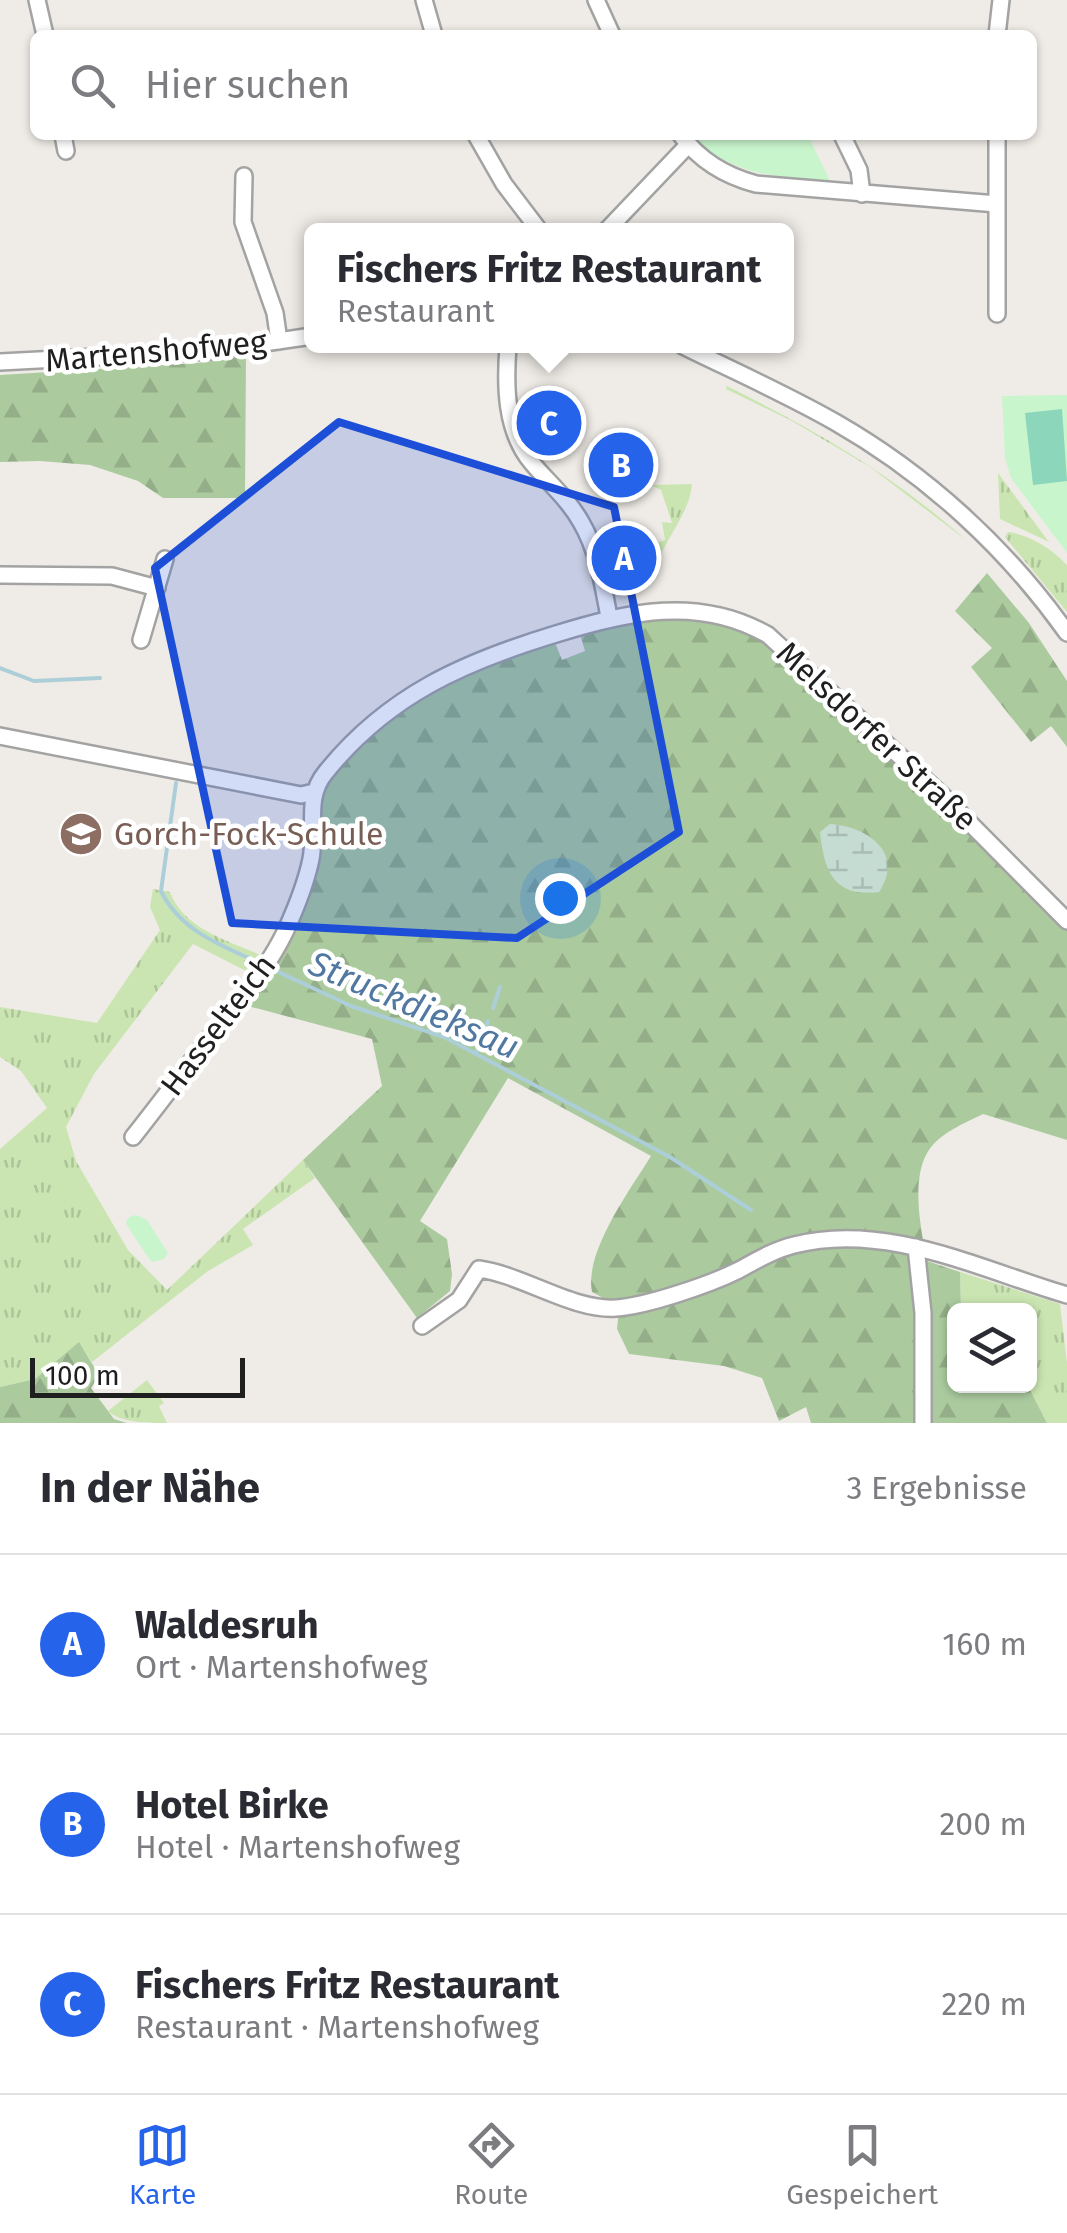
<!DOCTYPE html>
<html lang="de">
<head>
<meta charset="utf-8">
<style>
  :root { --surface:#fff; --page:#f2f2f3; --text:#2b2b33; --muted:#7c7c81; --line:#e1e1e2; --accent:#2563eb }
  body { margin:0; font-family:"Fira Sans",sans-serif; background:var(--page); color:var(--text) }
  .controls { position:absolute; right:30px; bottom:30px; display:grid; overflow:hidden; border-radius:15px; box-shadow:0 2px 8px #0004 }
  .controls button { width:90px; height:90px; display:grid; place-items:center; padding:0; border:0; border-bottom:2px solid var(--line); background:var(--surface); color:var(--text); font:50px sans-serif }
  .scale { position:absolute; left:30px; bottom:25px; width:215px; box-sizing:border-box; padding-left:10px; border:5px solid #1f1f1f; border-top:0; font-size:28px; line-height:35px; white-space:nowrap; color:#1f1f1f; -webkit-text-stroke:8px #fff; paint-order:stroke }
  .you { position:absolute; left:560px; top:898px; width:35px; height:35px; margin:-25px; border:8px solid #fff; border-radius:50%; background:#1a73e8; box-shadow:0 0 0 15px #1a73e833 }
  .badge { display:grid; place-items:center; width:65px; height:65px; border-radius:50%; background:var(--accent); color:#fff; font-size:32px; font-weight:700 }
  .pin { position:absolute; translate:-50% -50%; border:5px solid #fff; box-shadow:0 2px 10px #0006 }
  .popup { position:absolute; left:304px; top:223px; width:490px; height:130px; box-sizing:border-box; display:grid; place-content:center; border-radius:15px; background:var(--surface); filter:drop-shadow(0 2px 8px #0005); font-size:32px; white-space:nowrap; color:var(--muted) }
  .popup b { font-size:38px; color:var(--text) }
  .popup::after { content:''; position:absolute; left:50%; top:100%; margin-left:-20px; border:20px solid transparent; border-top-color:var(--surface) }
  .list { margin:0; padding:0; list-style:none }
  h2 { display:flex; justify-content:space-between; align-items:center; height:130px; margin:0; padding:0 40px; font-size:42px }
  h2 small { font-size:32px; font-weight:400; color:var(--muted) }
  .list li { display:grid; grid-template-columns:65px 1fr auto; gap:30px; align-items:center; box-sizing:border-box; height:180px; padding:0 40px; border-top:2px solid var(--line) }
  .list b { display:block; font-size:38px; white-space:nowrap }
  .list p { margin:0; font-size:32px; white-space:nowrap; color:var(--muted) }
  .list em { font-size:32px; font-style:normal; color:var(--muted) }
  .icon { flex:none; width:55px; height:55px; fill:none; stroke:currentColor; stroke-width:2; stroke-linecap:round; stroke-linejoin:round }
  .map { position:relative; flex:none; width:1067px; height:1423px; overflow:hidden }
  .search { position:absolute; background:var(--surface); box-shadow:0 2px 8px #0004; left:30px; right:30px; top:30px; height:110px; display:flex; align-items:center; gap:25px; box-sizing:border-box; padding:0 35px; border-radius:15px; color:var(--muted); font-size:38px }
  .sheet { height:670px; background:var(--surface) }
  nav { display:flex; justify-content:space-around; align-items:center; box-sizing:border-box; height:140px; border-top:2px solid var(--line); background:var(--surface); font-size:28px; color:var(--muted) }
  nav a { display:grid; justify-items:center; gap:5px }
  nav .on { color:var(--accent) }
  .map>svg:first-child { display:block }
</style>
</head>
<body>
<div class="map">
<svg width="1067" height="1423" viewBox="0 0 1067 1423">
  <defs>
    <pattern id="grass-tufts" width="24" height="20" patternUnits="userSpaceOnUse" patternTransform="scale(2.5)"><rect width="24" height="20" fill="#cae5b1"/><path d="M3 7l-1-3M5 7V3M7 7l1-3M15 17l-1-3M17 17v-4M19 17l1-3" fill="none" stroke="#adc498"/></pattern>
    <pattern id="forest-firs" width="22" height="20" patternUnits="userSpaceOnUse" patternTransform="scale(2.5)"><rect width="22" height="20" fill="#abcb9f"/><path d="M5 1l3.5 6h-7zM16 11l3.5 6h-7z" fill="#93ae88"/></pattern>
    <pattern id="wetland-marsh" width="20" height="14" patternUnits="userSpaceOnUse" patternTransform="scale(2.5)"><rect width="20" height="14" fill="#c5dcd2"/><path d="M1 5h8M5 5V1M11 12h8M15 12V8" fill="none" stroke="#a9bcb4"/></pattern>
  </defs>
  <rect width="100%" height="100%" fill="#efece7"/>
  <!-- grass -->
  <path fill="url(#grass-tufts)" d="M727 386C818 432 889 472 966 540L870 467 792 421 726 389Z
    M998 473 1049 542 1000 519Z
    M692 484C690 510 671 532 660 556L656 543 665 540 662 522 672 523 661 490 651 485Z
    M1008 532C1030 535 1052 549 1067 565V612L1005 537Z
    M153 889 170 892C183 929 231 942 263 956L252 974 193 944 94 1074 66 1127 76 1161 128 1250 167 1290 303 1160 315 1178 243 1229 253 1245 208 1271 92 1362 79 1343 35 1379 0 1387V1149L47 1108 21 1071 0 1057V1007L97 1023 160 930 150 907Z
    M960 1272 1060 1304 1067 1363V1423H1047L1028 1386 1030 1310H961Z
    M147 1380 164 1403 159 1406 167 1423C146 1423 121 1423 108 1411Z"/>
  <!-- forest -->
  <path fill="url(#forest-firs)" d="M246 356 245 498H163L138 481 90 465 40 461 0 462V375L197 363Z
    M987 573 1029 623 1067 681V747L1051 726 1031 742 971 667 992 648 955 611Z
    M693 618C724 623 749 630 774 649L1067 924V1140L983 1114C965 1123 940 1133 929 1150 910 1178 921 1230 927 1261L960 1272 961 1310H954V1386H1028L1047 1423H811L806 1407 779 1421 762 1378 724 1366 629 1354 617 1329 620 1300 605 1299 592 1292C584 1252 630 1190 651 1156L508 1078 420 1221 447 1239 452 1274 450 1291 417 1318 303 1160 382 1086 372 1039 248 1006C277 965 309 912 318 862 322 839 314 815 322 793 335 754 418 698 454 680 486 664 521 653 554 640L562 660 585 651 579 631 609 622Z
    M79 1342 99 1375 91 1388 114 1419 127 1423H0V1387L35 1379Z"/>
  <!-- wetland -->
  <path fill="url(#wetland-marsh)" d="M830 824C867 826 905 853 879 892 834 898 824 871 820 832Z"/>
  <!-- park -->
  <path fill="#c8f5cc" d="M692 135H808L830 181C780 177 728 176 692 135Z
    M1067 395V553L1011 478 1005 458 1002 396Z
    M136 1215 147 1220 168 1253 164 1259 152 1262C149 1259 127 1226 126 1223L129 1217Z"/>
  <!-- pitch -->
  <path fill="#8cd7bb" d="M1062 409 1067 481 1033 485 1025 413Z"/>
  <g fill="none" stroke-linecap="round" stroke-linejoin="round">
    <!-- stream -->
    <path stroke="#abced9" stroke-width="4" d="M0 668 34 681 100 678
      M176 783 161 891C181 932 223 946 262 964
      M270 968 351 1006 444 1037 670 1157 751 1210
      M493 1008 500 987
      M476 1053 488 1021"/>
    <!-- minor casing -->
    <g stroke="#a3a3a3" stroke-width="20">
      <path id="minor" d="M37 0 45 35
        M424 0 434 35
        M596 0 612 35
        M997 35 1001 0
        M63 135 66 151
        M476 135 504 184 539 230
        M681 135C700 161 726 176 756 184L997 204
        M842 135 859 170 862 194
        M997 135V314
        M244 176 243 222 275 313 279 341
        M607 230 688 145
        M508 346C505 385 505 431 532 463 549 483 568 499 581 522 598 551 603 585 609 617
        M683 346C734 371 786 394 835 422 926 474 1006 547 1067 633
        M0 362 210 351 312 336
        M0 575 112 576 157 588
        M141 640 165 559
        M0 736 301 795 314 792
        M133 1137C160 1103 185 1069 212 1035 239 1001 267 970 286 930 296 908 306 883 311 859 317 828 304 798 326 772 388 695 464 662 556 634 627 612 699 595 768 635L942 795 1067 921
        M916 1247 923 1313V1423
        M422 1326 459 1300 479 1269C523 1275 573 1311 616 1308 647 1306 711 1284 739 1270 757 1260 774 1250 794 1245 886 1221 981 1270 1067 1295"/>
    </g>
    <!-- minor -->
    <use href="#minor" stroke="#fff" stroke-width="15"/>
  </g>
  <!-- marked area -->
  <path fill="#1d4ed8" fill-opacity="0.2" stroke="#1d4ed8" stroke-width="8" stroke-linejoin="round" d="M339 422 614 507 679 832 517 938 232 923 155 568Z"/>
  <!-- icons -->
  <defs>
    <g id="school-disc" transform="scale(2.25)"><circle r="9.5" fill="#8d6e63" stroke="#fff"/><path d="M0-5L7-2L0 1L-7-2ZM-4 1L0 2.5L4 1V4Q0 6-4 4Z" fill="#fff"/></g>
  </defs>
  <g fill-rule="evenodd">
    <use href="#school-disc" x="81" y="834"/>
  </g>
  <g text-anchor="middle" dominant-baseline="central" stroke-width="9" stroke-linejoin="round" paint-order="stroke">
    <!-- street labels -->
    <g font-size="32" fill="#1f1f1f" stroke="#fff">
      <text transform="translate(156 351) rotate(-5)">Martenshofweg</text>
      <text transform="translate(877 736) rotate(43)">Melsdorfer Straße</text>
      <text transform="translate(218 1025) rotate(-53)">Hasselteich</text>
    </g>
    <!-- education labels -->
    <g font-size="32" fill="#785e54" stroke="#fff" text-anchor="start">
      <text x="114" y="834">Gorch-Fock-Schule</text>
    </g>
    <!-- water labels -->
    <g font-size="35" font-style="italic" fill="#5178a0" stroke="#fff">
      <text transform="translate(414 1005) rotate(23)">Struckdieksau</text>
    </g>
  </g>
</svg>
<div class="controls">
<button><svg class="icon" aria-label="layers" viewBox="0 0 24 24"><path d="M12 4l9 5-9 5-9-5zM3 14l9 5 9-5"/></svg></button>
</div>
<div class="scale">100 m</div>
<div class="you"></div>
<div class="pin badge" style="left:624px;top:558px">A</div>
<div class="pin badge" style="left:621px;top:465px">B</div>
<div class="pin badge" style="left:549px;top:423px">C</div>
<div class="popup"><b>Fischers Fritz Restaurant</b>Restaurant</div>
<div class="search"><svg class="icon" aria-label="search" viewBox="0 0 24 24"><circle cx="10" cy="10" r="6"/><path d="M15 15l6 6"/></svg>Hier suchen</div>
</div>
<section class="sheet">
<h2>In der Nähe<small>3 Ergebnisse</small></h2>
<ul class="list">
<li><span class="badge">A</span><div><b>Waldesruh</b><p>Ort · Martenshofweg</p></div><em>160 m</em></li>
<li><span class="badge">B</span><div><b>Hotel Birke</b><p>Hotel · Martenshofweg</p></div><em>200 m</em></li>
<li><span class="badge">C</span><div><b>Fischers Fritz Restaurant</b><p>Restaurant · Martenshofweg</p></div><em>220 m</em></li>
</ul>
</section>
<nav>
<a class="on"><svg class="icon" aria-label="map" viewBox="0 0 24 24"><path d="M3 6l6-2 6 2 6-2v14l-6 2-6-2-6 2zM9 4v14M15 6v14"/></svg>Karte</a>
<a><svg class="icon" aria-label="directions" viewBox="0 0 24 24"><path d="M12 3l9 9-9 9-9-9zM9 14v-3h6M13 9l2 2-2 2"/></svg>Route</a>
<a><svg class="icon" aria-label="saved" viewBox="0 0 24 24"><path d="M7 4h10v16l-5-4-5 4z"/></svg>Gespeichert</a>
</nav>
</body>
</html>
